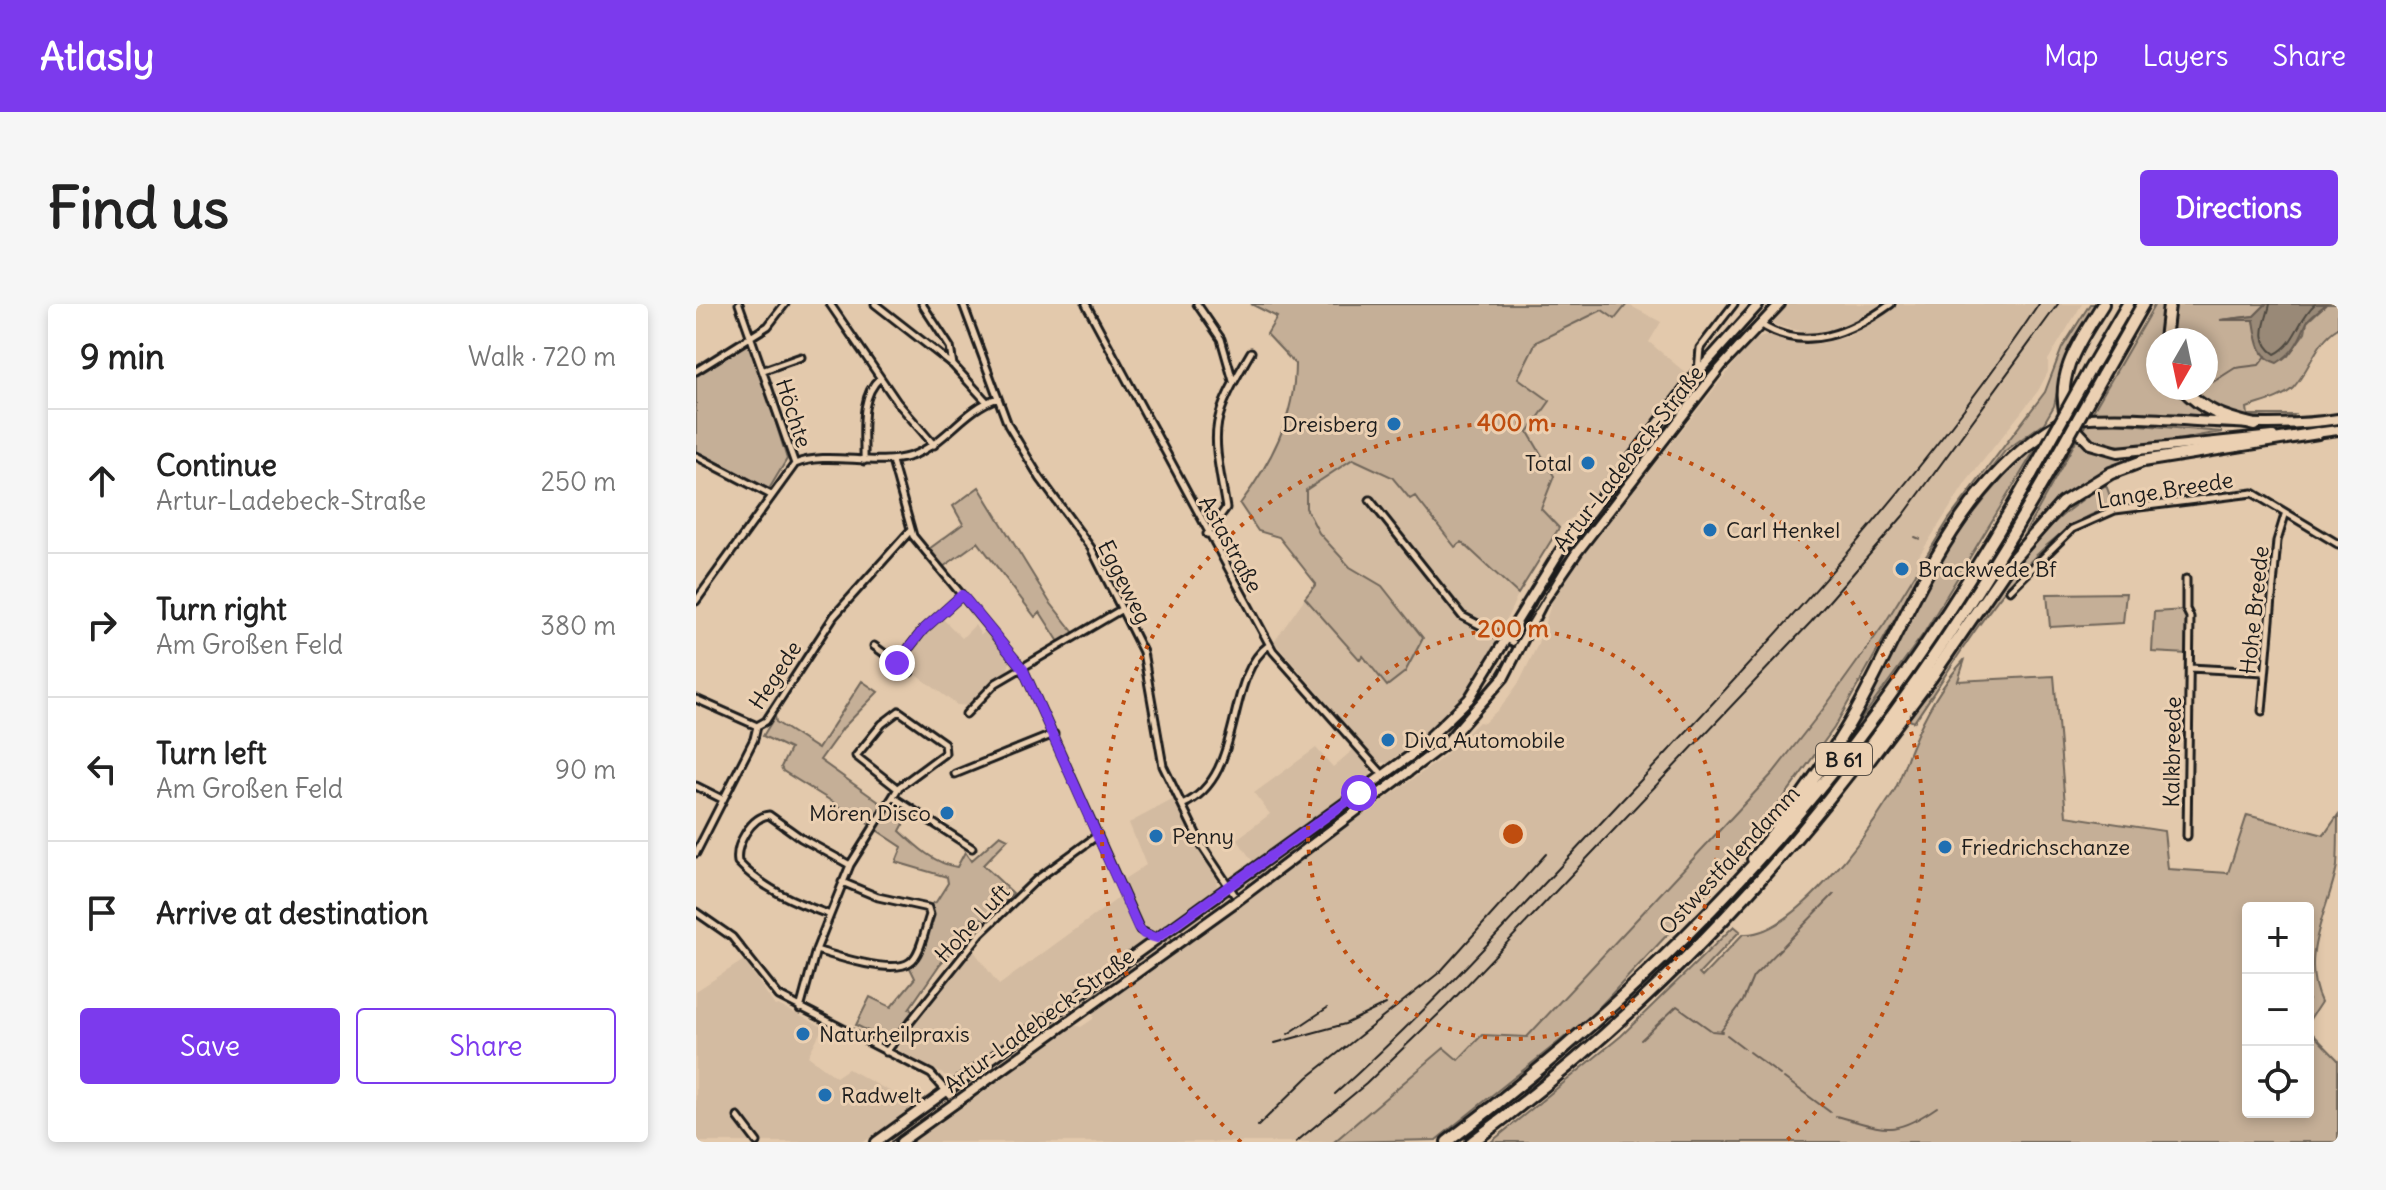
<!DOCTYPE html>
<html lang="en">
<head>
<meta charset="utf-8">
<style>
  :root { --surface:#fff; --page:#f6f6f6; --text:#222; --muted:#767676; --line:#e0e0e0; --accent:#7c3aed }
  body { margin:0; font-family:Delius,sans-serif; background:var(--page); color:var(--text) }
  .controls { position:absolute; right:24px; bottom:24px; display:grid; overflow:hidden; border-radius:8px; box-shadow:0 4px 12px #0003 }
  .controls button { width:72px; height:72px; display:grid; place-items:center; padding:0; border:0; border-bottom:2px solid var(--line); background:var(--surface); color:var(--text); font:40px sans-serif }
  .compass { position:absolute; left:1450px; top:24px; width:72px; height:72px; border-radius:50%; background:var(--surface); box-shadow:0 4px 12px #0003; rotate:189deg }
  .stop { position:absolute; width:24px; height:24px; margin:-18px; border:6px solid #7c3aed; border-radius:50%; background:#fff }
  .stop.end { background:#7c3aed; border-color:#fff; box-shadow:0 2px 8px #0008 }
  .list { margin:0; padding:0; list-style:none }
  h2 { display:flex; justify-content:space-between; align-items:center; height:104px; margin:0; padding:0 32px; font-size:34px }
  h2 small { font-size:26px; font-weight:400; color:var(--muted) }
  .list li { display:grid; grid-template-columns:52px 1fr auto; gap:24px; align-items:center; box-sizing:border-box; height:144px; padding:0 32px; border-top:2px solid var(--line) }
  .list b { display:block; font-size:30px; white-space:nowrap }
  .list p { margin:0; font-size:26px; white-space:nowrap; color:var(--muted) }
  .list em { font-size:26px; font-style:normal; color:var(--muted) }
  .actions { display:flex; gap:16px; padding:24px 32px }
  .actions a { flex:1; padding:18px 0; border:2px solid var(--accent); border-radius:8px; text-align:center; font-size:28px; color:var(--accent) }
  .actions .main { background:var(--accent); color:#fff }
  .icon { flex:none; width:44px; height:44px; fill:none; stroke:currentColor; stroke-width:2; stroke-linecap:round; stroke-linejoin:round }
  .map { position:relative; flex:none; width:1642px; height:838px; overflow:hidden; border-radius:8px }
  header { display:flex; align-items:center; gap:48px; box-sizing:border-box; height:112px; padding:0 40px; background:var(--accent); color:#fff }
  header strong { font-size:38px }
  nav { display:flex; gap:44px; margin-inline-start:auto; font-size:28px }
  .intro { display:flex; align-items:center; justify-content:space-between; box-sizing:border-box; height:192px; padding:0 48px }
  h1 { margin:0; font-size:56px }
  .button { padding:20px 36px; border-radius:8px; background:var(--accent); color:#fff; font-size:28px; font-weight:700 }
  main { display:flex; gap:48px; padding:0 48px }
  aside { flex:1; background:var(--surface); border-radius:8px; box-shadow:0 4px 12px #0003 }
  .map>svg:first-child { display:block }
</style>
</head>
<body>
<header>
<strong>Atlasly</strong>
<nav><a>Map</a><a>Layers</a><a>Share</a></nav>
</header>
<div class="intro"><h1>Find us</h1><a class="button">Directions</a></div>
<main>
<aside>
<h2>9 min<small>Walk · 720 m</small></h2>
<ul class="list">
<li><svg class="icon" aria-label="ahead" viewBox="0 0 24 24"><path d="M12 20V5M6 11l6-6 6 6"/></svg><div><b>Continue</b><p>Artur-Ladebeck-Straße</p></div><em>250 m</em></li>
<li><svg class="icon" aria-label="right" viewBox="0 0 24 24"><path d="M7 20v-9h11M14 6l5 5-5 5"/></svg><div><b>Turn right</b><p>Am Großen Feld</p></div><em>380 m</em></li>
<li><svg class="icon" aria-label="left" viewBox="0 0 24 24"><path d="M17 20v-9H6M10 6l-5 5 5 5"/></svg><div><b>Turn left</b><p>Am Großen Feld</p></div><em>90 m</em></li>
<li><svg class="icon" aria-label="arrive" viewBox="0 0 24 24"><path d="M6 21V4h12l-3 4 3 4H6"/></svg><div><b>Arrive at destination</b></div></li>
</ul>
<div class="actions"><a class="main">Save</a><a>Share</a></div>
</aside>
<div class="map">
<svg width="1642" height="838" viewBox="0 0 1642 838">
  <rect width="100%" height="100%" fill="#e3c9ac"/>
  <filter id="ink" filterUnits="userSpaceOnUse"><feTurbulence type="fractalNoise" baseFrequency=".0125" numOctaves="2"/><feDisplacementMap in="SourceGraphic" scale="16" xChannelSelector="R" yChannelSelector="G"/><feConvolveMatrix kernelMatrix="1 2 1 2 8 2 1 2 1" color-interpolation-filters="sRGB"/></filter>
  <g filter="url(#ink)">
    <!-- built -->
    <path fill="#d3bba1" d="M931 0 965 18 953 38 991 70 892 200 863 224 845 205 858 171 832 128 822 74 840 38 907 6 919 15Z
      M1094 0H1184L1148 23 1112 29 1079 21 1076 17Z
      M1203 0H1386L1352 56V68L1342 87 1271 177 1221 255 1225 259 1189 319 1128 404 1077 469 831 733 786 731 762 756 748 744 638 838H217L378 721 385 723 397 715 399 705 746 454 783 418 788 419 806 402 824 377 841 342 858 292 890 247 1057 36 1073 31 1121 40 1152 33Z
      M657 155 696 173 714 194 718 191 759 242 766 238 822 290 793 354 776 381 747 414 692 459 683 458 578 338 609 294 663 356 667 352 720 351 726 334 686 282 654 263 623 229 610 204V186Z
      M245 313 266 334 279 321 285 331 290 327 314 358 311 368 273 402 261 401 209 362 207 357Z
      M620 444 637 463 658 445 674 462 675 472 557 558 541 535 574 510 558 489Z
      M478 495 520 574 521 583 259 772 252 773 204 747 203 740 278 647 303 681 432 587 428 575 450 561 433 519Z
      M48 656 79 702 82 701 127 723 112 752 140 773 152 765 219 801 168 838H0V687Z"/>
    <!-- green -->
    <path fill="#c5af97" stroke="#70665a" stroke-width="2" d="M555 0H931L919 15 906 6 840 38 822 74 854 97 832 128 858 172 845 205 863 224 822 290 766 238 759 243 719 192 714 195 696 173 657 155 610 186V204L623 229 654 263 686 282 727 334 709 368 691 382 667 352 664 356 609 294 620 280 583 233 562 227 544 200C574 160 599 114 599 60L571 30 581 13Z
      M1394 0H1401L1368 56 1358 102 1348 119 1309 147 1271 196 1229 261 1138 424 1047 550 895 712 740 836 638 838 748 744 762 756 786 731 831 733 1077 469 1128 404 1189 319 1253 215 1349 88 1366 44Z
      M1459 0H1468L1462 36V84H1481L1518 116 1438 108 1396 109Z
      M1480 0H1570L1558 12 1525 16H1558L1566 49 1592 52 1609 28 1611 18 1630 0H1642V24C1620 37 1615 64 1597 84 1587 94 1564 99 1551 104L1552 111H1598L1594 115 1531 112 1489 84H1510V36H1475Z
      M51 39 56 42 91 155 73 185 0 147V71Z
      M1409 118 1526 128C1489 132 1412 158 1387 126L1390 119Z
      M1381 135 1403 148 1434 152 1435 157 1354 206 1325 236Z
      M1345 136 1228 329 1126 469C1190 353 1245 225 1345 136Z
      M1410 181 1418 203C1334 222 1265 351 1218 418L1211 415C1265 341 1329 222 1410 181Z
      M283 183 353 297 378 329 363 338 344 308 339 313 282 238 247 263 233 245 267 220 257 202Z
      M1430 289 1427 319 1354 323 1351 290Z
      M1489 306 1492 313V350L1456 348 1458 308Z
      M1269 355 1262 377 1358 372 1370 512 1468 527 1472 565 1532 569 1551 511 1628 531 1642 511C1642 528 1642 546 1641 562 1632 608 1603 652 1625 698L1612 718V604H1552V808H1612V725L1642 756V838H795L925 732 1038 622 1044 627 1003 670 1006 673 1047 630C1097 634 1172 529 1197 489 1205 476 1209 458 1215 444 1228 412 1246 380 1269 355Z
      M166 377 182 388 147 424 124 456 187 501 174 521 87 467 85 463 94 445 67 432 79 412 80 418 122 445Z
      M198 499 214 508 204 527C220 542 239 560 261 563L269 548 275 557 304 531 312 535 287 561 317 589 290 618 285 614 244 660 213 705 218 708 189 744 175 736 176 729 160 721 174 693 195 703 219 674 213 662 235 615 233 601 240 598 252 579 251 573 200 558 206 543 179 525Z"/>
    <!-- water -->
    <path fill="#998977" stroke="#675d53" stroke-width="2" d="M1570 0H1630C1625 6 1614 11 1611 18 1603 36 1599 48 1581 59 1561 53 1561 33 1558 16H1524L1558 12Z"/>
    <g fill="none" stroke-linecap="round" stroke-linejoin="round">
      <!-- shore -->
      <path stroke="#4e4840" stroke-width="2" d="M1574 0C1571 16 1558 36 1579 50 1600 40 1602 15 1619 0"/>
      <!-- stream -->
      <path stroke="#675d53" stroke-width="2" d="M1517 78 1539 64 1563 61 1570 52
        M1219 233 1224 235
        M1025 727 1047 697 1057 673 1138 590
        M1031 731 1048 744
        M945 736 981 702 1016 727 1027 728
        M1053 748 1084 771
        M1088 774 1134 808
        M1140 812C1189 825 1196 834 1241 803"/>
      <!-- street casing -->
      <g stroke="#1c1c1c" stroke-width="11">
        <path id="street" d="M43 0 99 160
          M134 0 201 98 238 141
          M179 0 257 61 291 98
          M226 0 254 43 257 61
          M267 0 312 121 344 174 395 244 447 348 467 462 506 542 542 596
          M390 0 577 347 687 471
          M501 0 525 35 537 77
          M1064 20C1109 50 1156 28 1195 0
          M68 66 105 53
          M0 67 72 22 89 0
          M1002 67 1004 44 1038 0
          M0 152 75 191
          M168 157C169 131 162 93 184 74
          M196 157 217 232 327 365 444 626 459 634
          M674 196 766 312 824 342
          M511 230 530 204C516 123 512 121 555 48
          M1490 275V305L1494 313 1491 532
          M1314 286 1376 225 1419 206 1557 189 1642 240
          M0 297 99 160C132 146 178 164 215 152 249 140 269 104 302 94
          M178 342 214 368
          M201 359 227 326 266 291
          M1494 364 1568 368
          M0 395 61 422
          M1566 407 1581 237 1589 211
          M270 410 300 379 426 305
          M61 422 70 417 138 312 214 227
          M259 470 358 430
          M0 482 26 495
          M197 493 276 544
          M486 501C550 473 527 374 573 341
          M0 549 58 435 61 422
          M0 608 36 633 83 692 235 770 260 798
          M132 610C98 598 67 585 42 558 39 541 55 513 73 511L105 534 154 561
          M120 646C139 652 197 671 214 658 225 651 229 624 234 611L232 604 182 593 146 578
          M104 705 120 646 154 561 203 483 249 449 248 439 203 407 186 420 160 452 202 485
          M190 748 285 629 340 576 402 531
          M42 813 61 838"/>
      </g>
      <!-- secondary casing -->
      <g stroke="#1c1c1c" stroke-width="14">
        <path id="secondary" d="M1371 115 1394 140 1422 148 1577 132
          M1380 115C1467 108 1554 129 1642 115
          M1619 129 1642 126
          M180 838 714 452 773 395 864 247 1002 68 1063 0
          M205 838 542 596 749 440 808 373 846 299 881 248 1025 62 1084 0"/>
      </g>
      <!-- highway casing -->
      <g stroke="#1c1c1c" stroke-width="16">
        <path id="highway" d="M1469 36 1473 0
          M1394 65 1432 0
          M1406 72 1447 0
          M1486 84C1508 107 1529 114 1559 121
          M1172 458 1235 374 1316 256 1366 199 1415 169 1447 157 1622 129
          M1057 555C1094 509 1132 458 1161 406 1218 301 1261 175 1371 115 1358 70 1384 37 1407 0
          M751 838C1003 648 1181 444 1336 169
          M776 838C1019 659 1199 436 1348 176"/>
      </g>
      <!-- street -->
      <use href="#street" stroke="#ebd0b2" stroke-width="5"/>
      <!-- secondary -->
      <use href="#secondary" stroke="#ebd0b2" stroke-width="8"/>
      <!-- highway -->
      <use href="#highway" stroke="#ebd0b2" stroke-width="10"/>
      <!-- tram -->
      <path stroke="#1c1c1c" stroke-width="2" d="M195 838 551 583 745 437 798 375 880 239 1009 74 1076 0"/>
      <!-- rail -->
      <path stroke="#1c1c1c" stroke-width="2" d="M592 730 631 704
        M579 739 649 720 690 700
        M639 790C743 697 836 592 931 491 1078 335 1223 179 1343 0
        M562 822 612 773 744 668 850 550
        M600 838 670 780 751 702 1115 318 1207 212 1362 0"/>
      <!-- highway-bridge casing -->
      <g stroke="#1c1c1c" stroke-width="16" stroke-linecap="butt">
        <path id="highway-bridge" d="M1336 169 1394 65
          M1348 176 1406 72"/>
      </g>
      <!-- highway-bridge -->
      <use href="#highway-bridge" stroke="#ebd0b2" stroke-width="10"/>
    </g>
  </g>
  <g fill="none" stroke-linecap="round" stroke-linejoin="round" filter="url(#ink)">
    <!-- route -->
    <path stroke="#7c3aed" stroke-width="10" d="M201 359 227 326 266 291 327 365 442 623 448 630 461 634 663 489"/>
  </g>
  <!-- distance rings -->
  <g fill="none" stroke="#bf4d0f" stroke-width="4" stroke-dasharray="4 8">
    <circle cx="817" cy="530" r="205"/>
    <path d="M545 838A411 411 0 1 1 1089 838"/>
  </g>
  <!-- markers -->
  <g fill="#1f6fb2" stroke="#ebd0b2" stroke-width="3">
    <circle cx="698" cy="120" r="8"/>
    <circle cx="892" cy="159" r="8"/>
    <circle cx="1014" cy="226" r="8"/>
    <circle cx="1206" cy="265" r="8"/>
    <circle cx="692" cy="436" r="8"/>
    <circle cx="251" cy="509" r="8"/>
    <circle cx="460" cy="532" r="8"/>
    <circle cx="1249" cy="543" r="8"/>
    <circle cx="107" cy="730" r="8"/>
    <circle cx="129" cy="791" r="8"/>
  </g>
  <g text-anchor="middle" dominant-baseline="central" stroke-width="6" stroke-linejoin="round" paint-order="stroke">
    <!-- shield labels -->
    <rect fill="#ebd0b2" stroke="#5a5249" stroke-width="2" x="1120" y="439" width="56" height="32" rx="6"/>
    <g font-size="20" font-weight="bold" fill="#1c1c1c">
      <text x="1148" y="455">B 61</text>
    </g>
    <!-- street labels -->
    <g font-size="22" fill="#1c1c1c" stroke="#ebd0b2">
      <text transform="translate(98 109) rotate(72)">Höchte</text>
      <text transform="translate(932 154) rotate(-52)">Artur-Ladebeck-Straße</text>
      <text transform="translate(1469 186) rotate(-9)">Lange Breede</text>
      <text transform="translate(535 240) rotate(61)">Astastraße</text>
      <text transform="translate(429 278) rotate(63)">Eggeweg</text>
      <text transform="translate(1558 306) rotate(-84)">Hohe Breede</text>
      <text transform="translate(79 371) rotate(-57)">Hegede</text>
      <text transform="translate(1476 448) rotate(-89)">Kalkbreede</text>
      <text transform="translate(1033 556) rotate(-47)">Ostwestfalendamm</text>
      <text transform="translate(276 619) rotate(-47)">Hohe Luft</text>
      <text transform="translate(343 716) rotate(-36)">Artur-Ladebeck-Straße</text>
    </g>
    <!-- poi labels -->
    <g font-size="22" fill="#1c1c1c" stroke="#ebd0b2" text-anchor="start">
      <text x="682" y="120" text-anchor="end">Dreisberg</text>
      <text x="876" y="159" text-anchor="end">Total</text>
      <text x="1030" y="226">Carl Henkel</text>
      <text x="1222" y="265">Brackwede Bf</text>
      <text x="708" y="436">Diva Automobile</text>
      <text x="235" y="509" text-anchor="end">Mören Disco</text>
      <text x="476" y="532">Penny</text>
      <text x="1265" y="543">Friedrichschanze</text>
      <text x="123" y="730">Naturheilpraxis</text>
      <text x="145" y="791">Radwelt</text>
    </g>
  </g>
  <circle cx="817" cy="530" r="12" fill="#bf4d0f" stroke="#ebd0b2" stroke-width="4"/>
  <g font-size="24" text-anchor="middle" font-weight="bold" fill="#bf4d0f" stroke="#ebd0b2" stroke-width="6" stroke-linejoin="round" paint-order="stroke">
    <text x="817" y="127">400 m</text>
    <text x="817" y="333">200 m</text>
  </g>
</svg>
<div class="controls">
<button>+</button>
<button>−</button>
<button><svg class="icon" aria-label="locate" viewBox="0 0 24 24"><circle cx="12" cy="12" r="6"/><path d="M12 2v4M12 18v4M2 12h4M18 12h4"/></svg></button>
</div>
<svg class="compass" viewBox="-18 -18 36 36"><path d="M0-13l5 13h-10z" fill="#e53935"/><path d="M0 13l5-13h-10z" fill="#767676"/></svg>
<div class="stop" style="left:663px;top:489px"></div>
<div class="stop end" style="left:201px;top:359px"></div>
</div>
</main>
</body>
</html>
